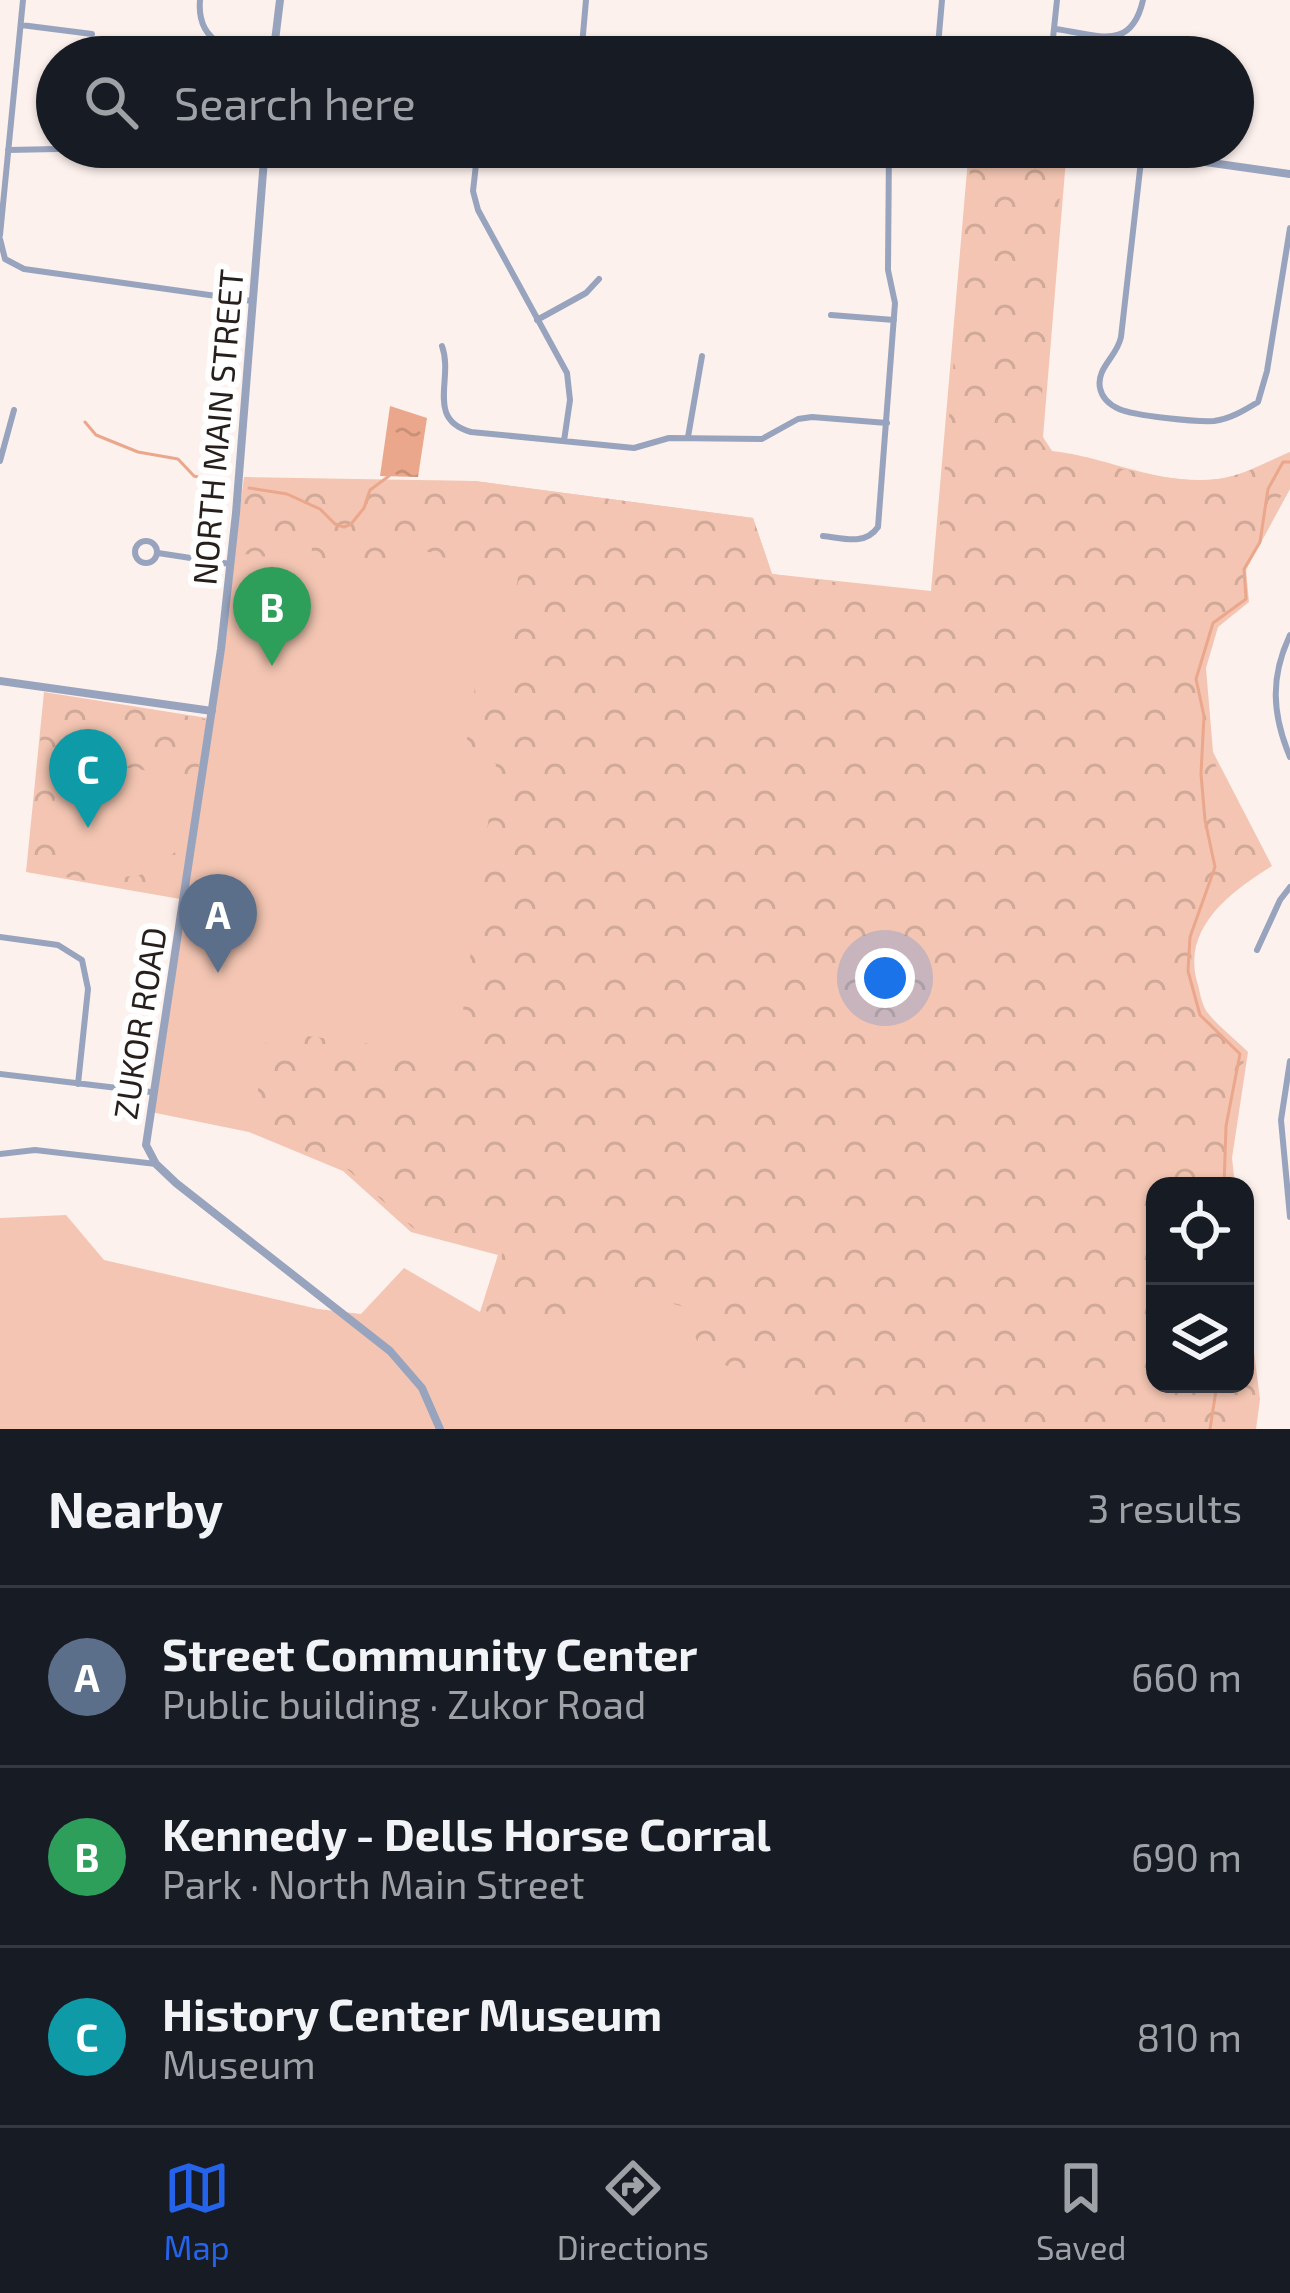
<!DOCTYPE html>
<html lang="en">
<head>
<meta charset="utf-8">
<style>
  :root { --surface:#171b24; --page:#242831; --text:#f1f3f6; --muted:#9ea1a6; --line:#363941; --accent:#2563eb }
  body { margin:0; font-family:"Exo 2",sans-serif; background:var(--page); color:var(--text) }
  .controls { position:absolute; right:36px; bottom:36px; display:grid; overflow:hidden; border-radius:24px; box-shadow:0 3px 9px #0004 }
  .controls button { width:108px; height:108px; display:grid; place-items:center; padding:0; border:0; border-bottom:3px solid var(--line); background:var(--surface); color:var(--text); font:60px sans-serif }
  .you { position:absolute; left:885px; top:978px; width:42px; height:42px; margin:-30px; border:9px solid #fff; border-radius:50%; background:#1a73e8; box-shadow:0 0 0 18px #1a73e833 }
  .badge { display:grid; place-items:center; width:78px; height:78px; border-radius:50%; background:var(--accent); color:#fff; font-size:39px; font-weight:700 }
  .pin { position:absolute; translate:-50% -99px; filter:drop-shadow(0 3px 6px #0008) }
  .pin::after { content:''; position:absolute; top:63px; width:42px; height:36px; background:inherit; clip-path:polygon(0 0,100% 0,50% 100%) }
  .list { margin:0; padding:0; list-style:none }
  h2 { display:flex; justify-content:space-between; align-items:center; height:156px; margin:0; padding:0 48px; font-size:51px }
  h2 small { font-size:39px; font-weight:400; color:var(--muted) }
  .list li { display:grid; grid-template-columns:78px 1fr auto; gap:36px; align-items:center; box-sizing:border-box; height:180px; padding:0 48px; border-top:3px solid var(--line) }
  .list b { display:block; font-size:45px; white-space:nowrap }
  .list p { margin:0; font-size:39px; white-space:nowrap; color:var(--muted) }
  .list em { font-size:39px; font-style:normal; color:var(--muted) }
  .icon { flex:none; width:66px; height:66px; fill:none; stroke:currentColor; stroke-width:2; stroke-linecap:round; stroke-linejoin:round }
  .map { position:relative; flex:none; width:1290px; height:1429px; overflow:hidden }
  .search { position:absolute; background:var(--surface); box-shadow:0 3px 9px #0004; left:36px; right:36px; top:36px; height:132px; display:flex; align-items:center; gap:30px; box-sizing:border-box; padding:0 42px; border-radius:66px; color:var(--muted); font-size:45px }
  .sheet { height:696px; background:var(--surface) }
  nav { display:flex; justify-content:space-around; align-items:center; box-sizing:border-box; height:168px; border-top:3px solid var(--line); background:var(--surface); font-size:33px; color:var(--muted) }
  nav a { display:grid; justify-items:center; gap:6px }
  nav .on { color:var(--accent) }
  .map>svg:first-child { display:block }
</style>
</head>
<body>
<div class="map">
<svg width="1290" height="1429" viewBox="0 0 1290 1429">
  <defs>
    <pattern id="forest-crowns" width="20" height="18" patternUnits="userSpaceOnUse" patternTransform="scale(3)"><rect width="20" height="18" fill="#f3c5b2"/><path d="M2 6a3 3 0 1 1 6 0M12 15a3 3 0 1 1 6 0" fill="none" stroke="#d0a998"/></pattern>
    <pattern id="water-ripples" width="26" height="14" patternUnits="userSpaceOnUse" patternTransform="scale(3)"><rect width="26" height="14" fill="#eba78b"/><path d="M2 4q2-2 4 0t4 0M15 11q2-2 4 0t4 0" fill="none" stroke="#c98f77"/></pattern>
  </defs>
  <rect width="100%" height="100%" fill="#fdf1ed"/>
  <!-- green -->
  <path fill="#f3c5b2" d="M969 147H1067L1043 437 1052 451C1109 457 1160 487 1219 479 1242 476 1268 461 1290 452V489L1246 570 1249 602 1218 627 1206 668 1213 752 1272 866C1230 892 1180 929 1198 985 1200 993 1202 1005 1207 1012 1218 1026 1235 1039 1248 1052L1232 1158 1235 1186H1155V1384H1245V1282L1260 1399 1256 1429H0V1218L66 1215 104 1260 318 1309 361 1314 404 1268 480 1312 498 1255 411 1232 343 1171 249 1132 151 1112 211 726 244 477 475 481 753 518 772 574 931 591Z
    M44 692 207 718 180 899 26 872Z"/>
  <!-- forest -->
  <path fill="url(#forest-crowns)" d="M972 147 1064 150 1038 438 1050 455C1106 461 1162 485 1218 479 1242 476 1267 463 1290 455V483L1273 508 1242 568 1246 601 1215 625 1202 668 1209 752 1268 866C1226 892 1177 929 1195 985 1197 994 1199 1006 1204 1013 1213 1027 1233 1041 1245 1053L1228 1158 1232 1186H1155V1384H1245V1300L1256 1398 1252 1429H922L703 1358 685 1307 627 1292 545 1337 486 1311 503 1251 413 1228 346 1168 252 1129 267 1031 457 1055 496 764 464 758 477 674H505L519 569 459 563 404 543 386 565 329 558 311 568 312 547 287 545 283 559 237 553 246 480 475 481 753 518 772 574 934 595Z
    M45 693 205 719 197 779C173 776 104 761 86 766 27 779 53 887 134 876 155 874 173 853 188 840L179 897 27 870Z"/>
  <!-- water -->
  <path fill="url(#water-ripples)" d="M390 406 427 418 418 477 380 476Z"/>
  <g fill="none" stroke-linecap="round" stroke-linejoin="round">
    <!-- stream -->
    <path stroke="#eba78b" stroke-width="3" d="M85 422 96 435 138 452 178 459 194 476 229 486
      M249 488 287 494 320 509 335 524 344 527 351 524 364 508 370 490 389 476
      M1224 1186 1226 1126 1240 1054 1200 1015 1188 971 1190 937 1215 867 1205 820 1201 774 1204 716 1196 679 1213 623 1246 599 1244 569 1260 542 1268 489 1283 462H1290
      M1210 1429 1217 1384"/>
    <!-- minor -->
    <path stroke="#98a4be" stroke-width="6" d="M200 0C196 46 236 54 274 55
      M21 25 92 34
      M1055 29C1097 34 1131 53 1143 0
      M581 57 586 0
      M937 57 942 0
      M1051 57 1057 0
      M478 147 473 191 478 210 567 373 570 400 564 441
      M611 148V147
      M8 150 155 147
      M1142 152 1121 337C1117 357 1096 368 1100 388 1102 398 1110 405 1119 409 1135 416 1196 422 1214 421 1230 419 1245 410 1258 402L1267 371 1290 228
      M0 235 23 0
      M0 239 5 259 24 269 252 301
      M831 315 894 320
      M537 320 586 293 599 279
      M442 346C454 379 425 419 471 432L634 448 669 438 762 439 798 419 812 417 887 423
      M688 437 702 356
      M0 461 14 410
      M823 536C843 538 865 546 878 527L895 303 888 270 889 147
      M135 552a11 11 0 1 1 22 0a11 11 0 1 1-22 0Z
      M158 553 230 564
      M1290 635C1270 677 1272 714 1290 757
      M0 937 58 945 82 960 88 989 78 1084
      M1257 950 1280 900 1290 887
      M1290 1061 1281 1120 1290 1217
      M0 1074 151 1092
      M0 1154 35 1150 156 1164"/>
    <!-- tertiary -->
    <path stroke="#98a4be" stroke-width="8" d="M274 55 306 57
      M273 57 280 0
      M265 147 236 513 221 649 146 1145 156 1164 176 1183 390 1351 422 1388 440 1429
      M1099 147 1290 174
      M0 681 212 711"/>
  </g>
  <g text-anchor="middle" dominant-baseline="central" stroke-width="12" stroke-linejoin="round" paint-order="stroke">
    <!-- street labels -->
    <g font-size="33" fill="#261f1c" stroke="#fff">
      <text transform="translate(217 427) rotate(-85)">NORTH MAIN STREET</text>
      <text transform="translate(139 1023) rotate(-81)">ZUKOR ROAD</text>
    </g>
  </g>
</svg>
<div class="controls">
<button><svg class="icon" aria-label="locate" viewBox="0 0 24 24"><circle cx="12" cy="12" r="6"/><path d="M12 2v4M12 18v4M2 12h4M18 12h4"/></svg></button>
<button><svg class="icon" aria-label="layers" viewBox="0 0 24 24"><path d="M12 4l9 5-9 5-9-5zM3 14l9 5 9-5"/></svg></button>
</div>
<div class="you"></div>
<div class="pin badge" style="left:218px;top:973px;background:#5c6f8a">A</div>
<div class="pin badge" style="left:272px;top:666px;background:#2e9e5b">B</div>
<div class="pin badge" style="left:88px;top:828px;background:#0f9aa8">C</div>
<div class="search"><svg class="icon" aria-label="search" viewBox="0 0 24 24"><circle cx="10" cy="10" r="6"/><path d="M15 15l6 6"/></svg>Search here</div>
</div>
<section class="sheet">
<h2>Nearby<small>3 results</small></h2>
<ul class="list">
<li><span class="badge" style="background:#5c6f8a">A</span><div><b>Street Community Center</b><p>Public building · Zukor Road</p></div><em>660 m</em></li>
<li><span class="badge" style="background:#2e9e5b">B</span><div><b>Kennedy - Dells Horse Corral</b><p>Park · North Main Street</p></div><em>690 m</em></li>
<li><span class="badge" style="background:#0f9aa8">C</span><div><b>History Center Museum</b><p>Museum</p></div><em>810 m</em></li>
</ul>
</section>
<nav>
<a class="on"><svg class="icon" aria-label="map" viewBox="0 0 24 24"><path d="M3 6l6-2 6 2 6-2v14l-6 2-6-2-6 2zM9 4v14M15 6v14"/></svg>Map</a>
<a><svg class="icon" aria-label="directions" viewBox="0 0 24 24"><path d="M12 3l9 9-9 9-9-9zM9 14v-3h6M13 9l2 2-2 2"/></svg>Directions</a>
<a><svg class="icon" aria-label="saved" viewBox="0 0 24 24"><path d="M7 4h10v16l-5-4-5 4z"/></svg>Saved</a>
</nav>
</body>
</html>
